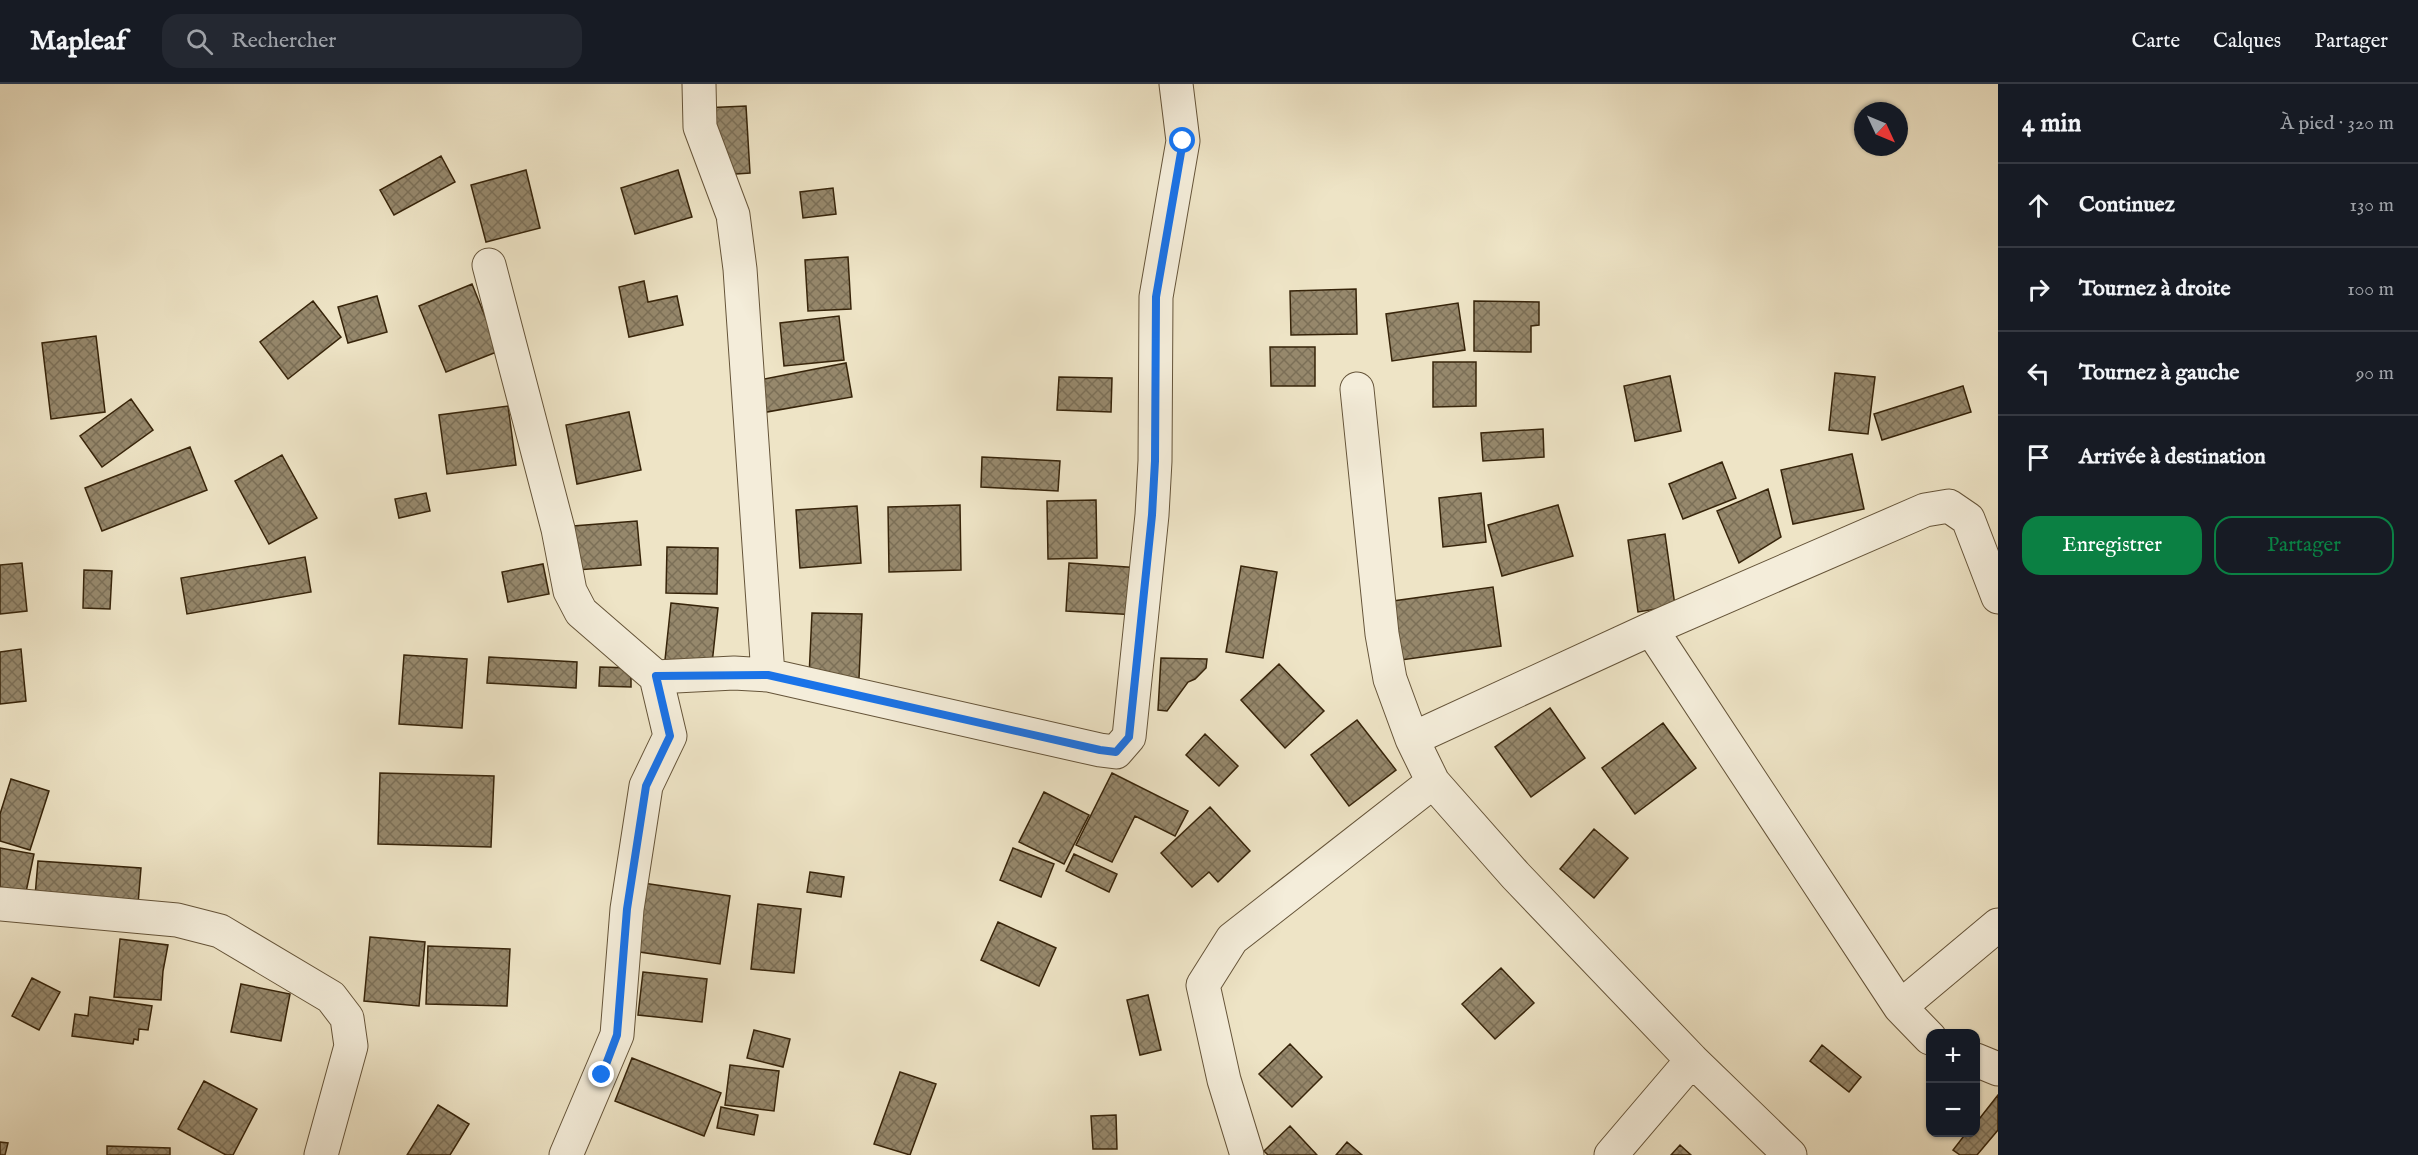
<!DOCTYPE html>
<html lang="fr">
<head>
<meta charset="utf-8">
<style>
  :root { --surface:#171b24; --page:#242831; --text:#f1f3f6; --muted:#9ea1a6; --line:#363941; --accent:#0b8043 }
  body { margin:0; font-family:"IM FELL English",serif; background:var(--page); color:var(--text) }
  .controls { position:absolute; right:18px; bottom:18px; display:grid; overflow:hidden; border-radius:12px; box-shadow:0 2px 4px #0004 }
  .controls button { width:54px; height:54px; display:grid; place-items:center; padding:0; border:0; border-bottom:2px solid var(--line); background:var(--surface); color:var(--text); font:30px sans-serif }
  .compass { position:absolute; left:1854px; top:18px; width:54px; height:54px; border-radius:50%; background:var(--surface); box-shadow:0 2px 4px #0004; rotate:134deg }
  .stop { position:absolute; width:18px; height:18px; margin:-14px; border:4px solid #1a73e8; border-radius:50%; background:#fff }
  .stop.end { background:#1a73e8; border-color:#fff; box-shadow:0 2px 6px #0008 }
  .list { margin:0; padding:0; list-style:none }
  h2 { display:flex; justify-content:space-between; align-items:center; height:78px; margin:0; padding:0 24px; font-size:26px }
  h2 small { font-size:20px; font-weight:400; color:var(--muted) }
  .list li { display:grid; grid-template-columns:39px 1fr auto; gap:18px; align-items:center; box-sizing:border-box; height:84px; padding:0 24px; border-top:2px solid var(--line) }
  .list b { display:block; font-size:22px; white-space:nowrap }
  .list em { font-size:20px; font-style:normal; color:var(--muted) }
  .actions { display:flex; gap:12px; padding:18px 24px }
  .actions a { flex:1; padding:14px 0; border:2px solid var(--accent); border-radius:18px; text-align:center; font-size:21px; color:var(--accent) }
  .actions .main { background:var(--accent); color:#fff }
  .icon { flex:none; width:33px; height:33px; fill:none; stroke:currentColor; stroke-width:2; stroke-linecap:round; stroke-linejoin:round }
  .map { position:relative; flex:none; width:1998px; height:1071px; overflow:hidden }
  header { display:flex; align-items:center; gap:36px; box-sizing:border-box; height:84px; padding:0 30px; background:var(--surface); border-bottom:2px solid var(--line) }
  header strong { font-size:28px }
  nav { display:flex; gap:33px; margin-inline-start:auto; font-size:21px }
  .search { width:420px; height:54px; background:var(--page); display:flex; align-items:center; gap:15px; box-sizing:border-box; padding:0 21px; border-radius:18px; color:var(--muted); font-size:22px }
  main { display:flex }
  aside { flex:1; background:var(--surface) }
  .map>svg:first-child { display:block }
</style>
</head>
<body>
<header>
<strong>Mapleaf</strong>
<div class="search"><svg class="icon" aria-label="search" viewBox="0 0 24 24"><circle cx="10" cy="10" r="6"/><path d="M15 15l6 6"/></svg>Rechercher</div>
<nav><a>Carte</a><a>Calques</a><a>Partager</a></nav>
</header>
<main>
<div class="map">
<svg width="1998" height="1071" viewBox="0 0 1998 1071">
  <defs>
    <pattern id="building-cross-hatch" width="8" height="8" patternUnits="userSpaceOnUse" patternTransform="scale(1.5)"><rect width="8" height="8" fill="#96886c"/><path d="M0 0l8 8M0 8l8-8" fill="none" stroke="#7b6f57"/></pattern>
  </defs>
  <rect width="100%" height="100%" fill="#eee4c6"/>
  <filter id="stains"><feTurbulence type="fractalNoise" baseFrequency=".00333" numOctaves="4"/><feColorMatrix values="0 0 0 0 .2 0 0 0 0 .09 0 0 0 0 .02 0 0 0 .5 -.17"/></filter>
  <radialGradient id="worn" r=".72"><stop offset=".6" stop-color="#630" stop-opacity="0"/><stop offset="1" stop-color="#630" stop-opacity=".3"/></radialGradient>
  <!-- building -->
  <path fill="url(#building-cross-hatch)" stroke="#37240a" stroke-width="1.5" d="M746 22 750 89 706 92 702 24Z
    M441 72 455 98 394 131 380 106Z
    M526 86 540 144 486 158 471 101Z
    M678 86 692 133 635 150 621 104Z
    M833 104 836 130 803 134 800 108Z
    M848 173 851 225 808 227 805 176Z
    M644 197 648 218 677 212 683 241 629 253 619 203Z
    M472 200 499 267 446 288 419 222Z
    M1356 205 1357 250 1291 251 1290 207Z
    M377 212 387 248 348 259 338 223Z
    M313 217 341 253 288 295 260 258Z
    M1474 217 1539 218V241L1531 242V268L1474 267Z
    M1458 219 1465 266 1392 277 1386 230Z
    M839 232 844 276 784 282 780 239Z
    M96 252 105 328 51 335 42 259Z
    M1270 263H1315V302H1271Z
    M1433 278H1476V322L1433 323Z
    M846 279 852 313 750 331 744 299Z
    M1835 289 1875 293 1868 350 1829 346Z
    M1670 292 1681 347 1635 357 1624 302Z
    M1059 293 1112 294 1111 328 1057 326Z
    M1963 302 1971 328 1882 356 1874 330Z
    M131 315 153 346 102 383 80 352Z
    M508 322 516 381 447 390 439 331Z
    M629 328 641 386 577 400 566 341Z
    M1543 345 1544 373 1483 377 1481 349Z
    M190 363 207 406 102 447 85 404Z
    M1852 370 1864 425 1793 440 1781 386Z
    M282 371 317 434 269 460 235 397Z
    M982 373 1060 377 1058 407 981 403Z
    M1722 378 1736 414 1683 435 1669 400Z
    M1768 405 1781 453 1739 479 1717 427Z
    M426 409 430 427 399 434 395 415Z
    M1481 409 1486 458 1443 463 1439 414Z
    M1096 416 1097 474 1048 475 1047 417Z
    M960 421 961 486 889 488 888 423Z
    M1558 421 1573 472 1502 492 1488 441Z
    M857 422 861 479 800 484 796 426Z
    M637 437 641 481 577 486 573 442Z
    M1665 450 1675 522 1638 528 1628 456Z
    M667 463 718 464 717 510 666 509Z
    M305 473 311 508 187 530 181 494Z
    M22 479 27 527 0 530V481Z
    M1069 479 1141 484 1138 531 1066 527Z
    M543 480 549 510 508 518 502 488Z
    M1241 482 1277 488 1263 574 1226 568Z
    M84 486 112 487 110 525 83 524Z
    M1493 503 1501 562 1394 577 1386 518Z
    M671 519 718 524 712 580 665 576Z
    M812 529 862 530 859 594 809 593Z
    M21 565 26 617 0 620V568Z
    M404 571 467 575 462 644 399 640Z
    M489 573 577 578 576 604 487 599Z
    M1161 574 1207 575 1206 584 1195 595 1188 598 1167 627 1158 626Z
    M1279 580 1324 627 1285 664 1241 616Z
    M600 583 631 584V603L599 602Z
    M1550 624 1585 674 1531 713 1495 663Z
    M1357 636 1396 686 1349 722 1311 671Z
    M1663 639 1696 684 1635 730 1602 684Z
    M1205 650 1238 682 1219 702 1186 671Z
    M380 689 494 692 491 763 378 760Z
    M1112 689 1188 727 1175 752 1135 732 1112 778 1076 761Z
    M11 695 49 707 30 766 0 757V730Z
    M1044 708 1089 731 1064 780 1019 758Z
    M1210 723 1250 767 1218 798 1209 788 1192 803 1161 769Z
    M1594 745 1628 774 1594 814 1560 785Z
    M0 764 34 770 26 808 0 803Z
    M1013 764 1054 780 1041 813 1000 796Z
    M1074 770 1117 790 1109 808 1066 787Z
    M38 777 141 784 137 832 34 824Z
    M810 788 844 793 841 813 807 808Z
    M643 799 730 812 720 880 633 867Z
    M758 820 801 825 794 889 751 885Z
    M998 838 1056 864 1039 902 981 876Z
    M370 853 425 858 419 922 364 917Z
    M120 855 168 861 163 887 161 916 114 913Z
    M428 862 510 865 507 922 426 920Z
    M1501 884 1534 919 1495 955 1462 920Z
    M643 888 707 895 702 938 638 931Z
    M32 894 60 908 39 946 12 932Z
    M241 900 290 910 281 957 231 948Z
    M1148 911 1161 966 1140 971 1127 916Z
    M90 913 152 922 148 946 139 945 138 956 134 955 133 960 72 952 75 930 88 932Z
    M754 946 790 955 783 983 747 974Z
    M1290 960 1322 993 1292 1023 1259 990Z
    M1822 961 1861 993 1849 1008 1810 977Z
    M632 974 721 1009 704 1052 615 1017Z
    M730 981 779 987 774 1027 725 1021Z
    M900 988 936 1000 910 1071 874 1060Z
    M204 997 257 1025 233 1071H226L178 1045Z
    M1998 1011V1046L1977 1071H1960L1953 1066 1967 1048H1976V1039Z
    M438 1021 469 1040 450 1071H407Z
    M721 1023 758 1031 754 1051 717 1044Z
    M1116 1031 1117 1065H1093L1091 1032Z
    M1290 1042 1317 1071H1268L1264 1067Z
    M0 1058 8 1059 5 1071H0Z
    M1347 1058 1362 1071H1336Z
    M1680 1061 1691 1071H1671Z
    M107 1062 170 1064V1071H107Z"/>
  <g fill="none" stroke-linecap="round" stroke-linejoin="round">
    <!-- street casing -->
    <g stroke="#655439" stroke-width="35">
      <path id="street" d="M699 0 700 43 733 131 740 185 768 591
        M489 181 558 445 570 507 581 528 656 593
        M1357 305 1382 550 1390 595 1412 655 1433 698 1516 792 1692 976 1790 1071
        M1651 545 1900 923 1930 954
        M1412 655 1651 545 1925 426 1949 422 1968 435 1998 513
        M0 820 177 836 220 847 331 913 347 934 351 962 321 1071
        M1900 923 1998 841
        M1976 976 1998 985
        M566 1071 617 951 627 825 646 702 670 652 656 593 734 589 768 591 1100 666 1116 668 1129 653 1152 431 1155 377 1156 213 1183 57 1176 0
        M1247 1071 1224 996 1203 901 1232 855 1433 698
        M1611 1071 1692 976"/>
    </g>
    <!-- street -->
    <use href="#street" stroke="#f4edda" stroke-width="33"/>
  </g>
  <g fill="none" stroke-linecap="round" stroke-linejoin="round">
    <!-- route -->
    <path stroke="#1a73e8" stroke-width="8" d="M602 991 617 951 627 825 646 702 670 652 656 592 768 591 1100 666 1116 668 1129 653 1152 431 1155 377 1156 213 1183 57"/>
  </g>
  <rect width="100%" height="100%" filter="url(#stains)"/>
  <rect width="100%" height="100%" fill="url(#worn)"/>
</svg>
<div class="controls">
<button>+</button>
<button>−</button>
</div>
<svg class="compass" viewBox="-18 -18 36 36"><path d="M0-13l5 13h-10z" fill="#e53935"/><path d="M0 13l5-13h-10z" fill="#9ea1a6"/></svg>
<div class="stop" style="left:1183px;top:57px"></div>
<div class="stop end" style="left:602px;top:991px"></div>
</div>
<aside>
<h2>4 min<small>À pied · 320 m</small></h2>
<ul class="list">
<li><svg class="icon" aria-label="ahead" viewBox="0 0 24 24"><path d="M12 20V5M6 11l6-6 6 6"/></svg><div><b>Continuez</b></div><em>130 m</em></li>
<li><svg class="icon" aria-label="right" viewBox="0 0 24 24"><path d="M7 20v-9h11M14 6l5 5-5 5"/></svg><div><b>Tournez à droite</b></div><em>100 m</em></li>
<li><svg class="icon" aria-label="left" viewBox="0 0 24 24"><path d="M17 20v-9H6M10 6l-5 5 5 5"/></svg><div><b>Tournez à gauche</b></div><em>90 m</em></li>
<li><svg class="icon" aria-label="arrive" viewBox="0 0 24 24"><path d="M6 21V4h12l-3 4 3 4H6"/></svg><div><b>Arrivée à destination</b></div></li>
</ul>
<div class="actions"><a class="main">Enregistrer</a><a>Partager</a></div>
</aside>
</main>
</body>
</html>
